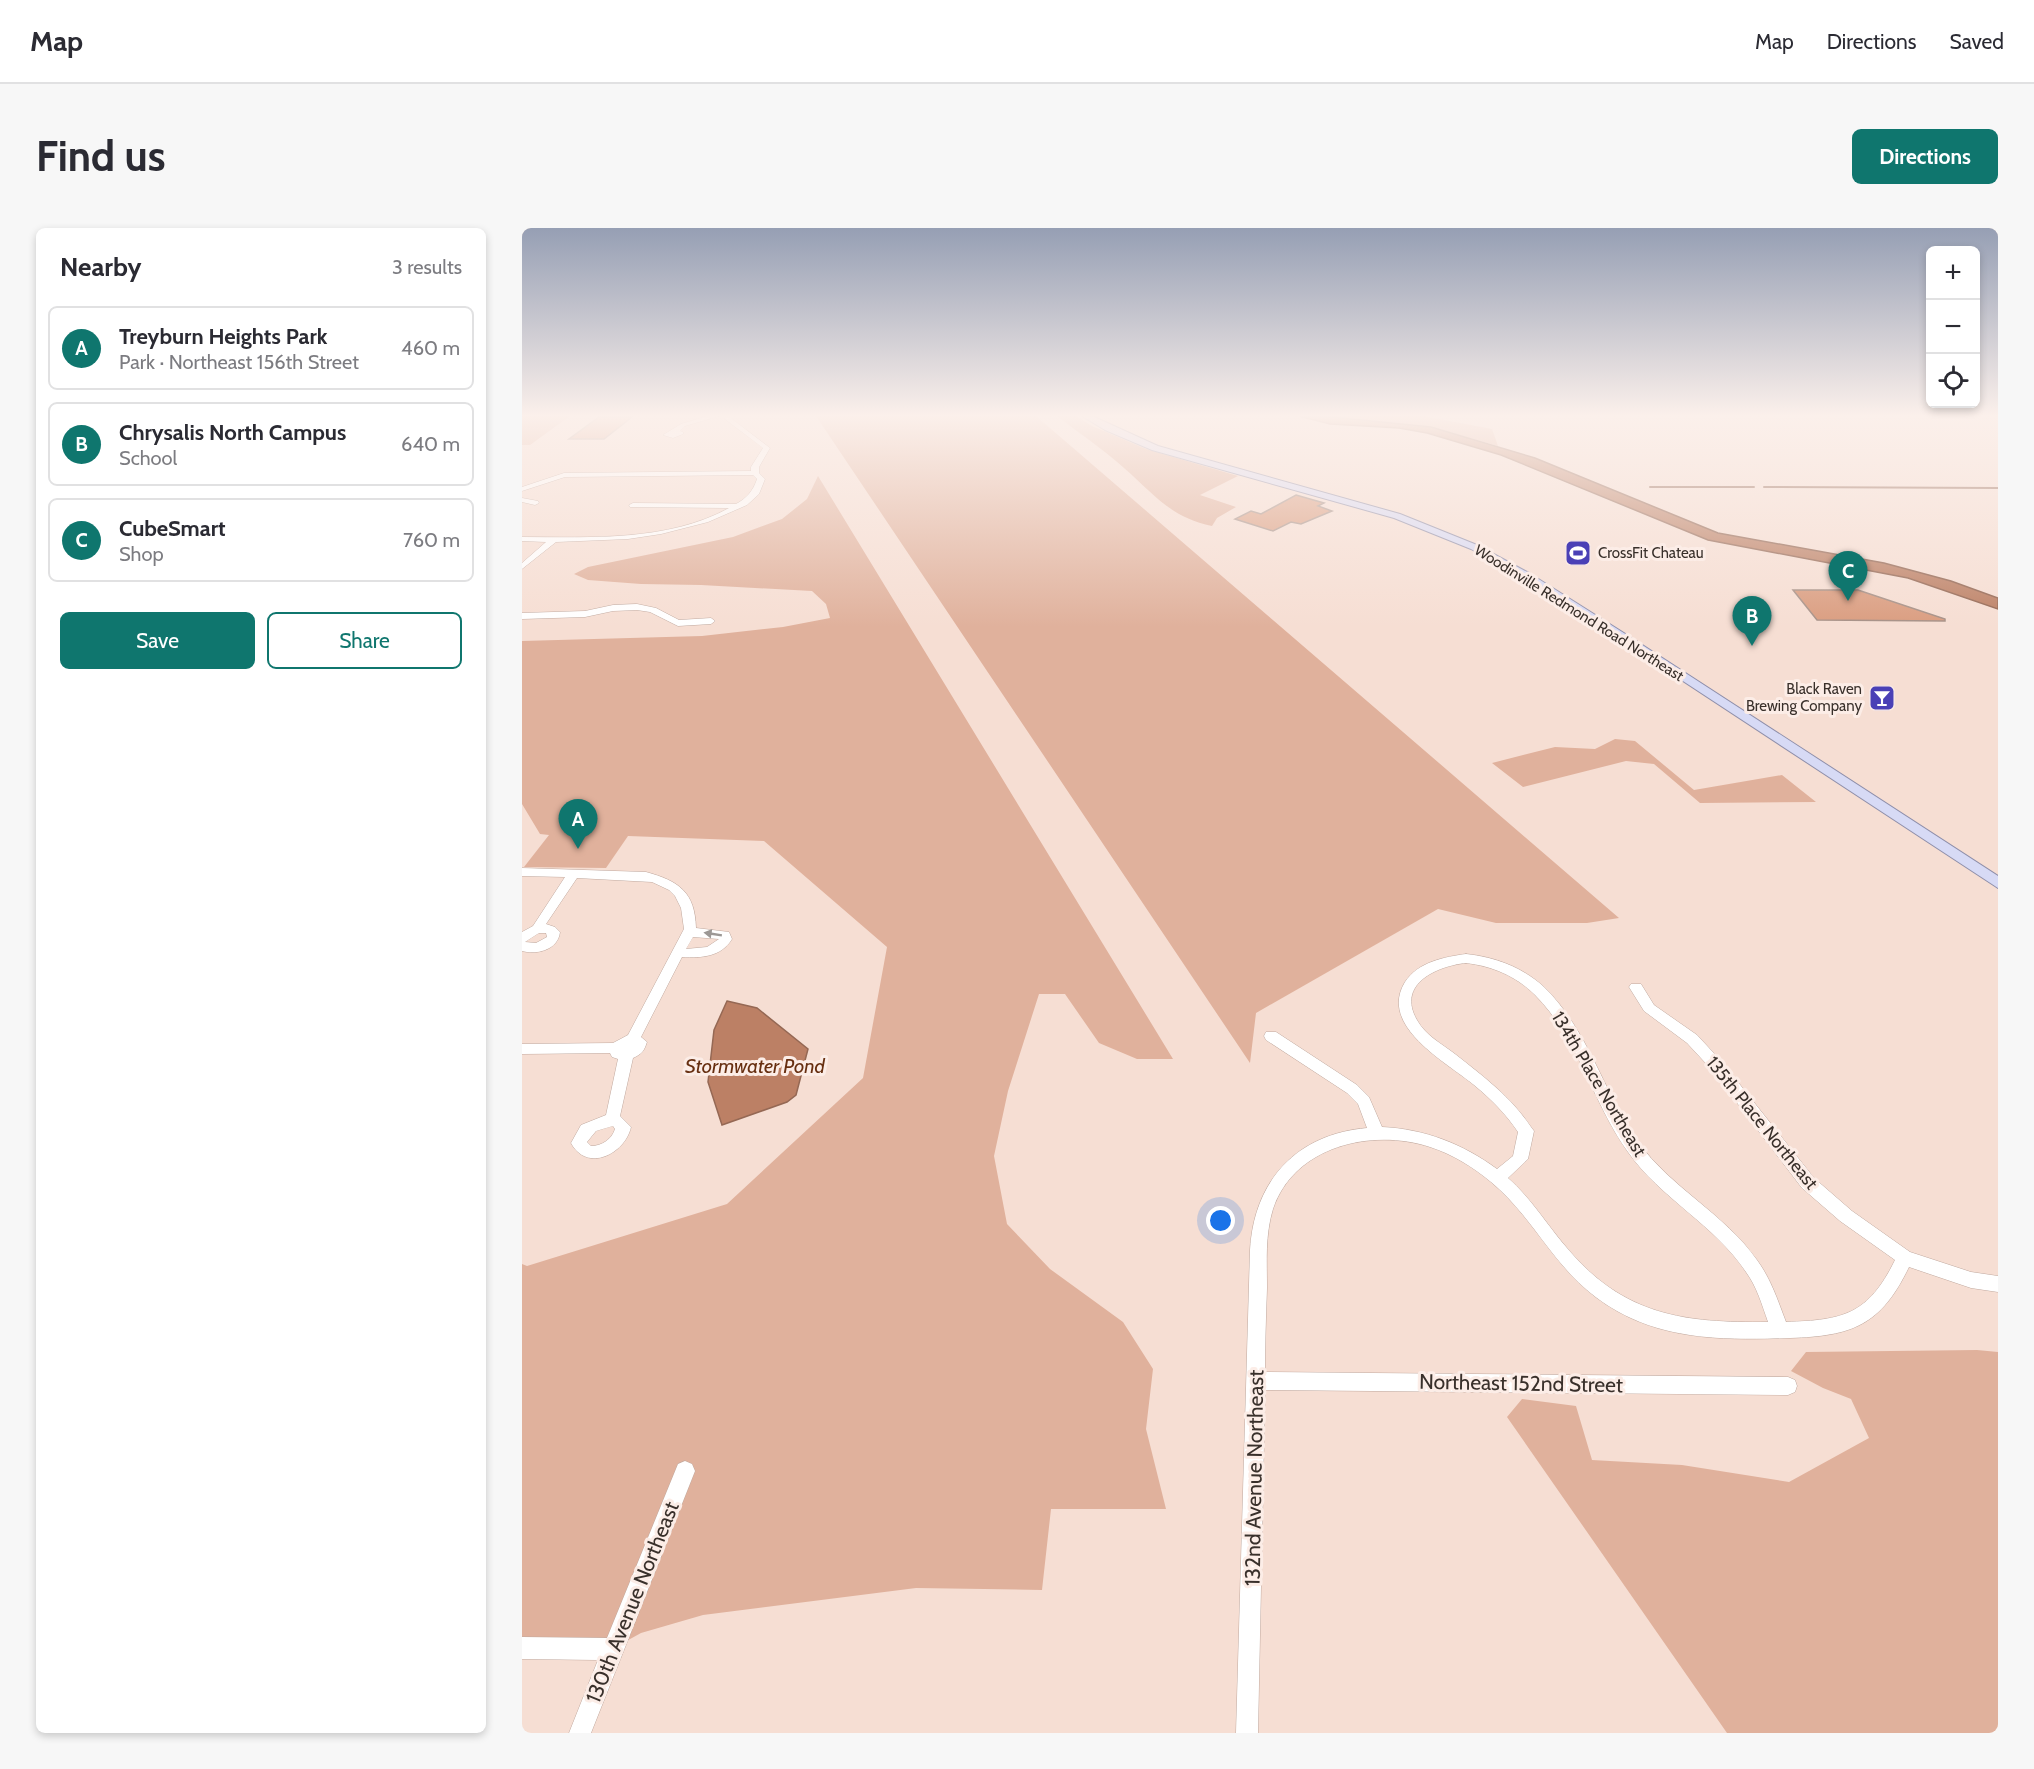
<!DOCTYPE html>
<html lang="en">
<head>
<meta charset="utf-8">
<style>
  :root { --surface:#fff; --page:#f7f7f7; --text:#2b2b33; --muted:#7c7c81; --line:#e1e1e2; --accent:#0f766e }
  body { margin:0; font-family:Cabin,sans-serif; background:var(--page); color:var(--text) }
  .controls { position:absolute; right:18px; top:18px; display:grid; overflow:hidden; border-radius:9px; box-shadow:0 3px 9px #0003 }
  .controls button { width:54px; height:54px; display:grid; place-items:center; padding:0; border:0; border-bottom:2px solid var(--line); background:var(--surface); color:var(--text); font:30px sans-serif }
  .you { position:absolute; left:699px; top:993px; width:21px; height:21px; margin:-15px; border:4px solid #fff; border-radius:50%; background:#1a73e8; box-shadow:0 0 0 9px #1a73e833 }
  .badge { display:grid; place-items:center; width:39px; height:39px; border-radius:50%; background:var(--accent); color:#fff; font-size:20px; font-weight:700 }
  .pin { position:absolute; translate:-50% -50px; filter:drop-shadow(0 2px 3px #0008) }
  .pin::after { content:''; position:absolute; top:32px; width:21px; height:18px; background:inherit; clip-path:polygon(0 0,100% 0,50% 100%) }
  .list { margin:0; padding:0; list-style:none }
  h2 { display:flex; justify-content:space-between; align-items:center; height:78px; margin:0; padding:0 24px; font-size:26px }
  h2 small { font-size:20px; font-weight:400; color:var(--muted) }
  .list li { display:grid; grid-template-columns:39px 1fr auto; gap:18px; align-items:center; box-sizing:border-box; height:84px; margin:0 12px 12px; padding:0 12px; border:2px solid var(--line); border-radius:9px }
  .list b { display:block; font-size:22px; white-space:nowrap }
  .list p { margin:0; font-size:20px; white-space:nowrap; color:var(--muted) }
  .list em { font-size:20px; font-style:normal; color:var(--muted) }
  .actions { display:flex; gap:12px; padding:18px 24px }
  .actions a { flex:1; padding:14px 0; border:2px solid var(--accent); border-radius:9px; text-align:center; font-size:21px; color:var(--accent) }
  .actions .main { background:var(--accent); color:#fff }
  .icon { flex:none; width:33px; height:33px; fill:none; stroke:currentColor; stroke-width:2; stroke-linecap:round; stroke-linejoin:round }
  .map { position:relative; flex:none; width:1476px; height:1505px; overflow:hidden; border-radius:9px }
  header { display:flex; align-items:center; gap:36px; box-sizing:border-box; height:84px; padding:0 30px; background:var(--surface); border-bottom:2px solid var(--line) }
  header strong { font-size:28px }
  nav { display:flex; gap:33px; margin-inline-start:auto; font-size:21px }
  .intro { display:flex; align-items:center; justify-content:space-between; box-sizing:border-box; height:144px; padding:0 36px }
  h1 { margin:0; font-size:42px }
  .button { padding:15px 27px; border-radius:9px; background:var(--accent); color:#fff; font-size:21px; font-weight:700 }
  main { display:flex; gap:36px; padding:0 36px }
  aside { flex:1; background:var(--surface); border-radius:9px; box-shadow:0 3px 9px #0003 }
  .map>svg:first-child { display:block }
</style>
</head>
<body>
<header>
<strong>Map</strong>
<nav><a>Map</a><a>Directions</a><a>Saved</a></nav>
</header>
<div class="intro"><h1>Find us</h1><a class="button">Directions</a></div>
<main>
<aside>
<h2>Nearby<small>3 results</small></h2>
<ul class="list">
<li><span class="badge">A</span><div><b>Treyburn Heights Park</b><p>Park · Northeast 156th Street</p></div><em>460 m</em></li>
<li><span class="badge">B</span><div><b>Chrysalis North Campus</b><p>School</p></div><em>640 m</em></li>
<li><span class="badge">C</span><div><b>CubeSmart</b><p>Shop</p></div><em>760 m</em></li>
</ul>
<div class="actions"><a class="main">Save</a><a>Share</a></div>
</aside>
<div class="map">
<svg width="1476" height="1505" viewBox="0 0 1476 1505">
  <rect width="100%" height="100%" fill="#f6ded3"/>
  <!-- green -->
  <path fill="#e0b19c" d="M0 188H48L8 217H0Z
    M294 188H514L1097 690 1065 695H974L916 681 734 785 728 835Z
    M535 188H554L570 198 624 221 716 248 678 267 714 279 695 290 690 298C648 289 633 267 602 240 581 221 557 205 535 188Z
    M800 188H901L970 201 976 218 909 199Z
    M296 248 651 831H615L577 815 543 766H517L486 863 472 928 485 996 528 1041 601 1094 631 1141 624 1201 644 1281H529L520 1362 394 1360 181 1387 119 1405 90 1421 0 1419V1036L5 1038 205 976 341 850 365 719 242 613 106 608 84 640 2 639 27 607 18 606 0 576V413L180 408 261 399 308 390 304 376 290 363 179 357 119 356 66 352 52 346 66 339 211 309 260 291 285 271Z
    M1093 511 1113 513 1172 562 1260 547 1294 574 1178 575 1132 536 1104 533 1001 559 970 535 1033 519 1073 521Z
    M1455 1122 1476 1124V1505H1205L985 1189 1000 1171 1054 1178 1070 1232 1160 1237 1267 1254 1347 1210 1329 1171 1301 1160 1269 1143 1284 1124Z"/>
  <!-- water -->
  <path fill="#bc8065" stroke="#956854" stroke-width="1.5" d="M777 188H800L909 199 1013 230 1196 305 1362 335 1429 353 1476 370V381L1386 350 1186 312 979 227 905 205 877 200 808 196Z
    M205 773 235 780 286 821 274 867 265 874 200 897 186 854 192 802Z"/>
  <g fill="none" stroke-linecap="round" stroke-linejoin="round">
    <!-- stream -->
    <path stroke="#956854" stroke-width="2" d="M1128 259H1232
      M1242 259 1476 260"/>
  </g>
  <!-- building -->
  <path fill="#da9d80" stroke="#a79187" stroke-width="1.5" d="M77 189H110L82 211H47Z
    M774 267 802 275 796 278 810 283 779 296 769 294 751 303 713 291 729 283 739 286Z
    M1271 362H1336L1423 391V393L1295 392Z"/>
  <g fill="none" stroke-linecap="round" stroke-linejoin="round">
    <!-- minor casing -->
    <g stroke="#c0a99f" stroke-width="1">
      <path id="minor" d="M186 188H197L163 198 158 203 161 204V206L151 210 141 207 159 196Z
        M199 188H206L248 220 237 239V245L243 251 237 266 225 277 186 294 139 306 106 311 34 314 0 341V335L24 314 0 313V309C68 309 145 314 207 280L108 279 107 277 111 275 214 276C225 270 231 263 235 251L231 247 43 249 0 263V259L42 245 229 243V239L241 220Z
        M0 270 16 273 17 275 13 277 0 274Z
        M115 376 134 380 157 392 189 390 193 393 189 396 156 398 128 384 115 382 91 383 63 389 0 391V385L63 383 91 377Z
        M0 640 124 644C157 653 173 664 174 700L207 704 210 711C199 729 180 730 160 729L119 809 125 814C122 823 120 826 111 830L98 888 109 899C103 926 65 945 49 915L59 897 84 887 96 831 90 829 88 825 0 826V816L91 815 106 807 162 701 159 680 153 668 147 662 130 654 55 650 24 696 33 699 38 704C36 722 15 727 0 723V704L11 698 43 649 0 648ZM17 705H24L25 709 14 715 3 714ZM171 709 197 711 185 719 164 721ZM91 898 93 901C90 911 80 918 69 918L65 914 74 903Z
        M944 726C973 729 1000 739 1022 759 1067 803 1081 864 1116 914 1149 960 1203 986 1235 1032 1249 1051 1256 1073 1264 1094 1321 1092 1346 1087 1373 1032L1318 993 1280 960 1190 842 1165 815 1122 783 1107 759 1109 756H1119L1132 777 1175 807 1200 834 1292 950 1330 983 1388 1024 1449 1044 1476 1048V1064L1449 1060 1387 1039C1359 1097 1331 1108 1268 1110 1209 1112 1148 1113 1095 1083 1034 1049 1018 995 969 954 951 939 930 926 908 919 850 900 772 918 751 981 743 1007 745 1034 745 1060 744 1088 743 1116 743 1144L1266 1149 1273 1152 1275 1158 1273 1164 1266 1167 743 1162 736 1505H714L728 1022C732 952 775 906 845 900L836 876 825 865 744 812 742 808 744 804H754L835 857 847 869 860 899C903 901 941 916 975 941L991 928 996 904C984 886 969 871 952 857 924 834 856 798 883 754 896 734 922 729 944 726ZM944 735C970 738 994 748 1013 767 1057 811 1070 874 1106 924 1138 970 1193 997 1224 1044 1235 1059 1240 1077 1246 1094 1163 1095 1102 1088 1045 1020 1025 997 1009 970 986 950L1006 931 1012 903 1009 899C989 869 961 848 933 826 920 816 903 807 895 792 874 756 915 738 944 735Z
        M163 1233 170 1236 173 1243 69 1505H47L76 1432 0 1431V1409L85 1410 156 1236Z"/>
    </g>
    <!-- major casing -->
    <g stroke="#8f8faa" stroke-width="2">
      <path id="major" d="M560 188H570L636 218 878 286 955 317 1007 345 1105 407 1476 648V660L1097 411 999 349 949 321 872 290 630 222 583 202Z"/>
    </g>
    <!-- minor -->
    <use href="#minor" fill="#fff" fill-rule="evenodd"/>
    <!-- major -->
    <use href="#major" fill="#d7daf5" fill-rule="evenodd"/>
  </g>
  <!-- one-way arrows -->
  <defs><path id="oneway-solid" d="M-6-.8H1V-3.2L6.5 0L1 3.2V.8H-6Z" transform="scale(1.5)"/></defs>
  <use fill="#9c9895" href="#oneway-solid" transform="translate(191 706) rotate(-171)"/>
  <!-- sky -->
  <linearGradient id="sky" x2="0" y2="1"><stop stop-color="#969fb4"/><stop offset="0.47" stop-color="#fbf0eb"/><stop offset="1" stop-color="#fbf0eb" stop-opacity="0"/></linearGradient>
  <rect width="1476" height="399" fill="url(#sky)"/>
  <!-- icons -->
  <defs>
    <g id="stadium-square" transform="scale(1.35)"><rect x="-9" y="-9" width="18" height="18" rx="4" fill="#4a40b6" stroke="#fcede7"/><path d="M0-5a6.5 5 0 1 0 0 10a6.5 5 0 1 0 0-10ZM-3.5-1.8h7v3.6h-7Z" fill="#fff"/></g>
    <g id="bar-square" transform="scale(1.35)"><rect x="-9" y="-9" width="18" height="18" rx="4" fill="#4a40b6" stroke="#fcede7"/><path d="M-6-5H6L.8 .8V4.5H3.5V6h-7V4.5H-.8V.8Z" fill="#fff"/></g>
  </defs>
  <g fill-rule="evenodd">
    <use href="#stadium-square" x="1056" y="325"/>
    <use href="#bar-square" x="1360" y="470"/>
  </g>
  <g text-anchor="middle" dominant-baseline="central" stroke-width="6" stroke-linejoin="round" paint-order="stroke">
    <!-- far-poi labels -->
    <g font-size="15" fill="#39302b" stroke="#fcede7" text-anchor="start">
      <text x="1076" y="325">CrossFit Chateau</text>
      <text x="1340" y="461" text-anchor="end">Black Raven<tspan x="1340" dy="17">Brewing Company</tspan></text>
    </g>
    <!-- far-street labels -->
    <g font-size="15" fill="#39302b" stroke="#fcede7">
      <text transform="translate(1057 385) rotate(32)">Woodinville Redmond Road Northeast</text>
    </g>
    <!-- street labels -->
    <g font-size="18" fill="#39302b" stroke="#fcede7">
      <text transform="translate(1077 856) rotate(59)">134th Place Northeast</text>
      <text transform="translate(1240 895) rotate(51)">135th Place Northeast</text>
    </g>
    <!-- water labels -->
    <g font-size="20" font-style="italic" fill="#672f11" stroke="#fcede7">
      <text x="233" y="838">Stormwater Pond</text>
    </g>
    <!-- near-street labels -->
    <g font-size="21" fill="#39302b" stroke="#fcede7">
      <text transform="translate(999 1155) rotate(1)">Northeast 152nd Street</text>
      <text transform="translate(732 1250) rotate(-89)">132nd Avenue Northeast</text>
      <text transform="translate(110 1374) rotate(-68)">130th Avenue Northeast</text>
    </g>
  </g>
</svg>
<div class="controls">
<button>+</button>
<button>−</button>
<button><svg class="icon" aria-label="locate" viewBox="0 0 24 24"><circle cx="12" cy="12" r="6"/><path d="M12 2v4M12 18v4M2 12h4M18 12h4"/></svg></button>
</div>
<div class="you"></div>
<div class="pin badge" style="left:56px;top:621px">A</div>
<div class="pin badge" style="left:1230px;top:418px">B</div>
<div class="pin badge" style="left:1326px;top:373px">C</div>
</div>
</main>
</body>
</html>
